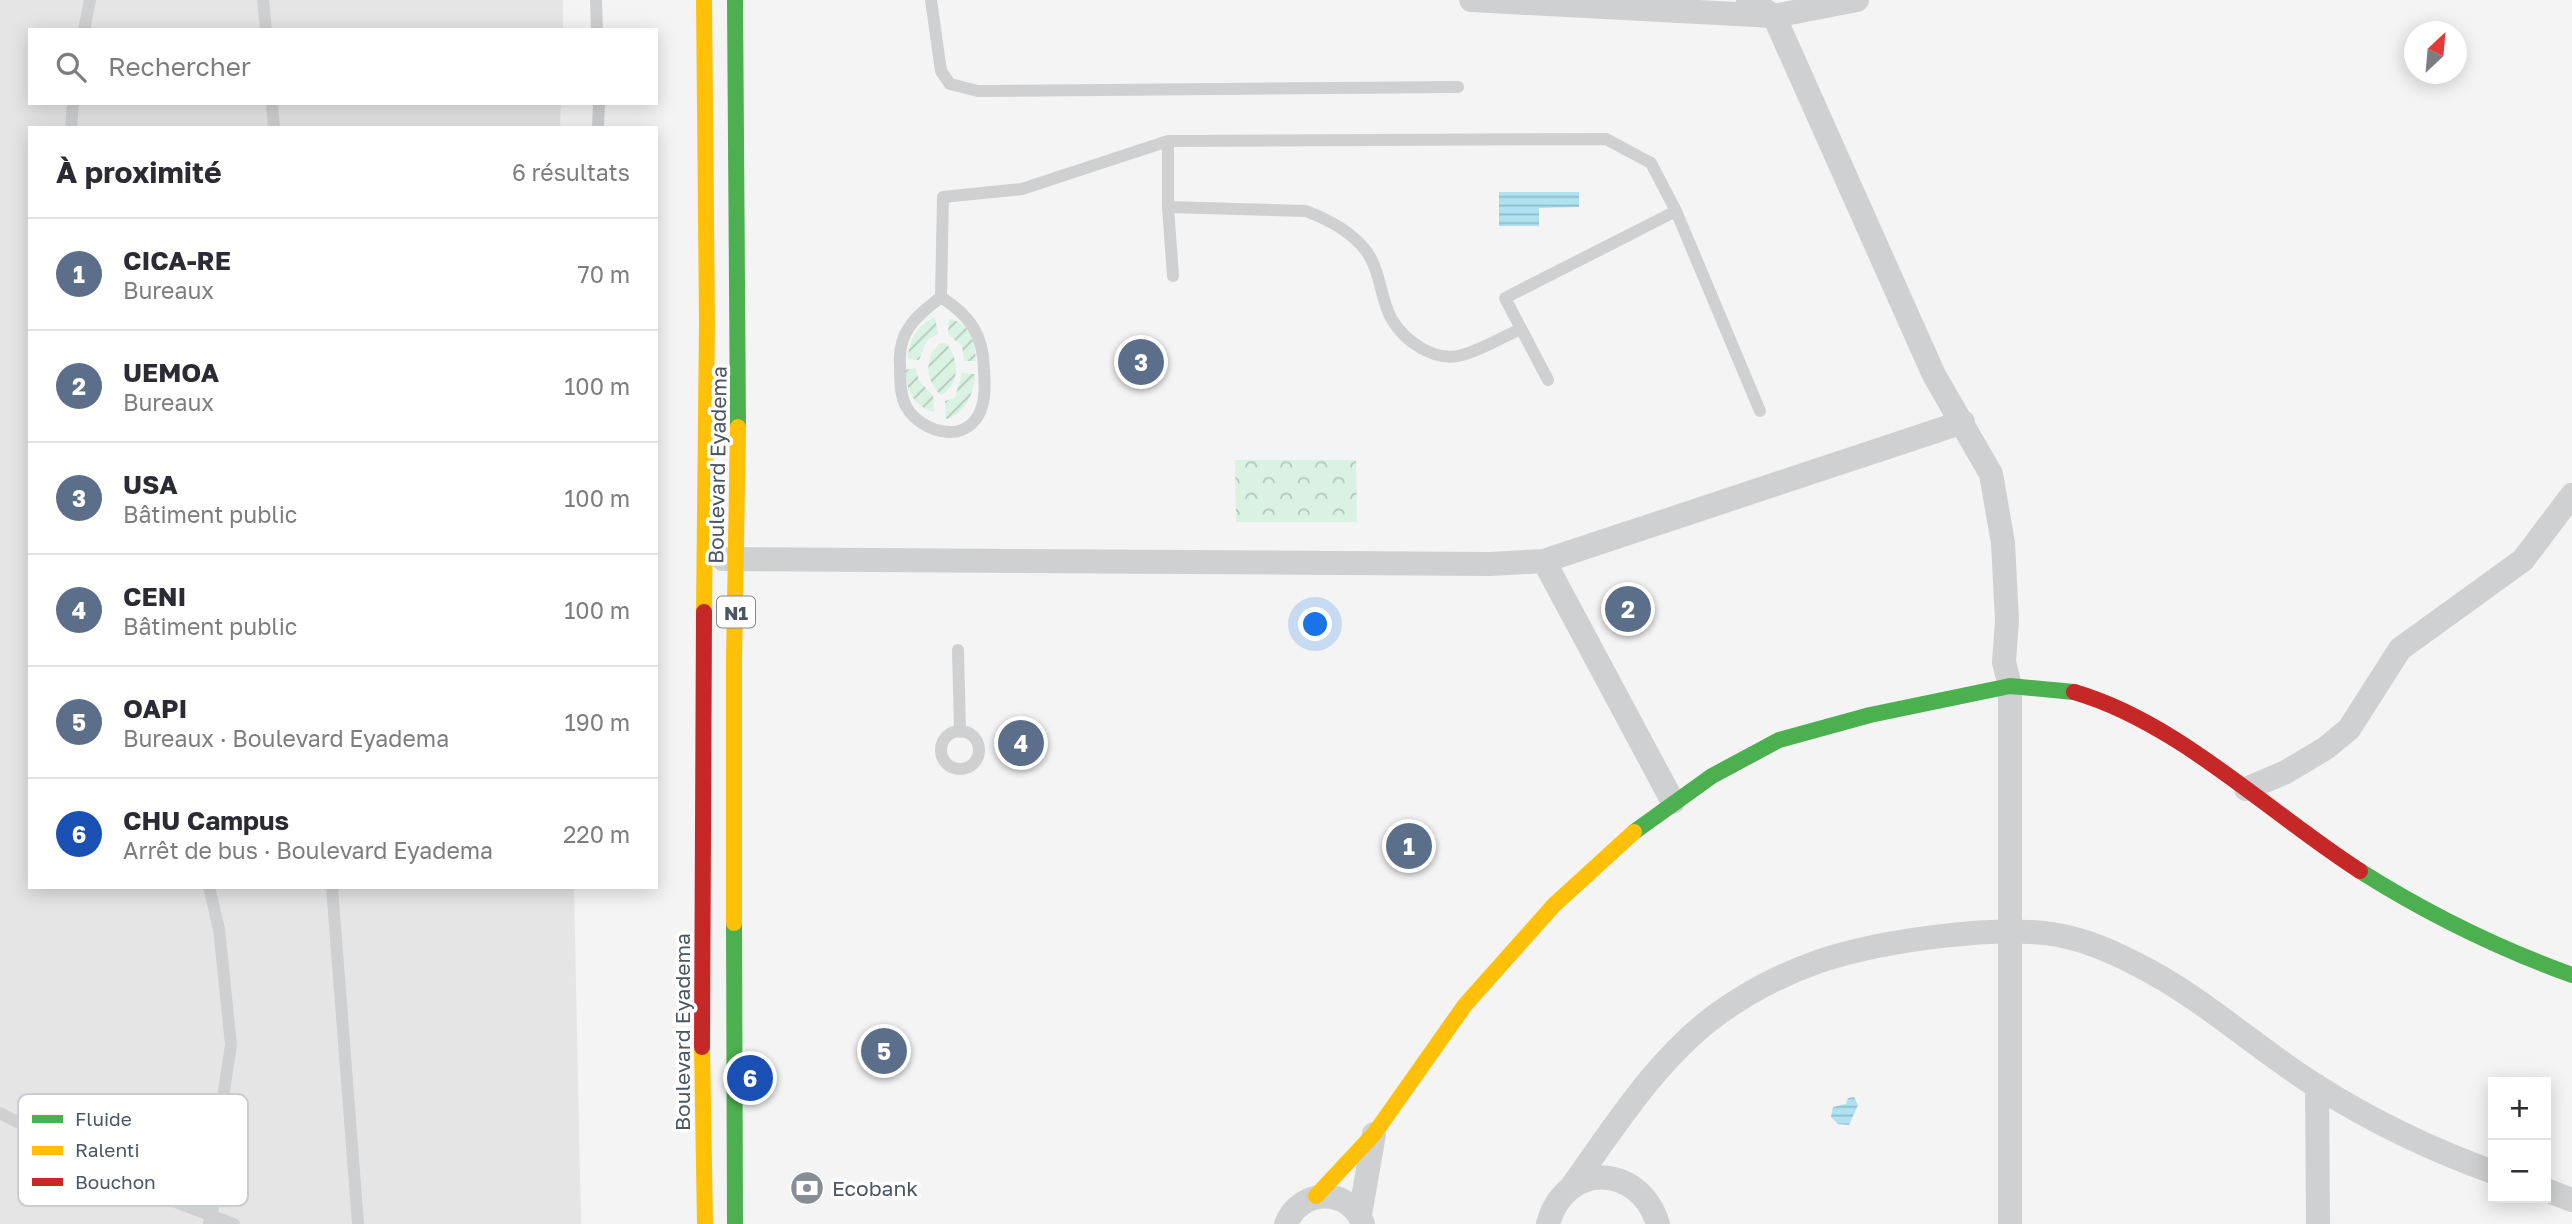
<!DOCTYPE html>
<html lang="fr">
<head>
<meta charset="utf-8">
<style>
  :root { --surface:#fff; --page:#f2f2f3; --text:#2b2b33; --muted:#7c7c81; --line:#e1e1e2; --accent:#ea580c }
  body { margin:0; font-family:"Golos Text",sans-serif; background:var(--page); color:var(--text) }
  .controls { position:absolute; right:21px; bottom:21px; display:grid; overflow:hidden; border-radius:0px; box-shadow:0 4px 18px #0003 }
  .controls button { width:63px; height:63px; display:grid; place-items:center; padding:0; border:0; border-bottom:2px solid var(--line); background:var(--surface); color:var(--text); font:35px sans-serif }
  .compass { position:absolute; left:2404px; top:21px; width:63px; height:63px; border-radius:50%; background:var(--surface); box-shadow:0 4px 18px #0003; rotate:26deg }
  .you { position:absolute; left:1316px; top:625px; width:24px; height:24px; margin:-18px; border:5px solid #fff; border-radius:50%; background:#1a73e8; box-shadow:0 0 0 10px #1a73e833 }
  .badge { display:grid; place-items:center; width:46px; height:46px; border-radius:50%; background:var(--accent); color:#fff; font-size:23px; font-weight:700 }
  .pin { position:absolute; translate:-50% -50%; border:4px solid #fff; box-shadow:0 2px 7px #0006 }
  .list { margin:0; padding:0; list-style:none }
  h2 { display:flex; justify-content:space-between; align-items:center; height:91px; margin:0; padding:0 28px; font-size:30px }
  h2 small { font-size:23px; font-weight:400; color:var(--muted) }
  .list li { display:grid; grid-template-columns:46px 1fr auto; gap:21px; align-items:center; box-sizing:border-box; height:112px; padding:0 28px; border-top:2px solid var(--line) }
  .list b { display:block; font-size:26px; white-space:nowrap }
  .list p { margin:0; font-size:23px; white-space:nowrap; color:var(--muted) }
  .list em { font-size:23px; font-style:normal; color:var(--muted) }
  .icon { flex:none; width:38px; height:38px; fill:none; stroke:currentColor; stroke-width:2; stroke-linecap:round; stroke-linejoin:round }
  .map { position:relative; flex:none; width:2572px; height:1224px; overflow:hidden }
  .search { position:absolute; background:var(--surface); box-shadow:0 4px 18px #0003; left:28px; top:28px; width:630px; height:77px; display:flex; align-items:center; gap:18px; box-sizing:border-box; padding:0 24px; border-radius:0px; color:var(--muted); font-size:26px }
  .panel { position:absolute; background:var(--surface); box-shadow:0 4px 18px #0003; left:28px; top:126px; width:630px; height:763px; border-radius:0px }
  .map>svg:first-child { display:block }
</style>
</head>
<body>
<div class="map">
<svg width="2572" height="1224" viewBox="0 0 2572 1224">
  <defs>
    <pattern id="park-crowns" width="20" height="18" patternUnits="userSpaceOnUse" patternTransform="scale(1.75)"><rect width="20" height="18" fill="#d9f2e3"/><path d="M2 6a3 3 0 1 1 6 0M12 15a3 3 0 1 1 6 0" fill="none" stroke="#b2c7bb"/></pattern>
    <pattern id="garden-furrows" width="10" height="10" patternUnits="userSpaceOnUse" patternTransform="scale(1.75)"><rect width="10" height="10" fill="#d9f2e3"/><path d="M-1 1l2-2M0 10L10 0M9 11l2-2" fill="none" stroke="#b2c7bb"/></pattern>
    <pattern id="water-rules" width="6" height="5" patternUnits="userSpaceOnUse" patternTransform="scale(1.75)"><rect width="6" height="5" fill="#aee2f0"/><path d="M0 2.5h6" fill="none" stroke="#90bac6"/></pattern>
  </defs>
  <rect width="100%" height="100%" fill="#f4f4f4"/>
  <!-- education -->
  <path fill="#e6e5e6" d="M0 0H563V30H30V103H561L560 128H30V887H574L581 1224H0Z"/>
  <!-- park -->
  <path fill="url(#park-crowns)" d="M1235 460H1356L1357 522H1236Z"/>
  <!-- garden -->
  <path fill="url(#garden-furrows)" d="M935 317 938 334 927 340 919 360 908 359C909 340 917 325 935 317Z
    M949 319C970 322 975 342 976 361H964L962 346 948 334Z
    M941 343H946C959 358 961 385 941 395 926 383 923 354 941 343Z
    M916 368 919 381 933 396 934 412C912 406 908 390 904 370Z
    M962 373 975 374C974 393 966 414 946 419L945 401 955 398Z"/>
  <!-- water -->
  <path fill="url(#water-rules)" d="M1499 192H1579V207L1539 208V226H1499Z
    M1854 1097 1858 1105 1849 1125 1838 1124 1831 1117 1833 1107 1846 1104 1848 1098Z"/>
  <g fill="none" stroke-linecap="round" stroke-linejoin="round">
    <!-- lane -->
    <path stroke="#ced0d2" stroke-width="12" d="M263 0 266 30
      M596 0 597 30
      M931 0 941 71 950 84 978 91 1458 87
      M84 30 90 0
      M272 103 274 128
      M71 128 73 103
      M598 128 599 103
      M1168 141V207L1173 276
      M1168 207 1306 211C1329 220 1351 231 1367 252 1381 273 1380 297 1391 318 1404 341 1435 363 1462 355 1482 350 1502 337 1521 329
      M941 297C970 316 983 334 984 369 985 385 986 402 978 416 961 444 921 431 907 408 900 397 900 379 900 366 899 352 901 338 910 326 918 314 930 306 941 297L943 197 1022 189 1168 141 1606 139 1651 163 1676 211 1760 411
      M1548 380 1505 298 1676 211
      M958 650 960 732
      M941 750a19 19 0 1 1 38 0a19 19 0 1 1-38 0Z
      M332 887 358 1224
      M0 1113 159 1196 234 1224
      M209 1224 216 1195 218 1131 231 1045 219 929 209 887"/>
    <!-- street -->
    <path stroke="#ced0d2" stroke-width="24" d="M1471 0 1774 16 1857 0
      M1748 0 1774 16 1934 375 1991 474 2003 543 2007 620 2004 662 2010 686V1224
      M723 559 1490 564 1544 561 1963 422
      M1544 561 1673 802
      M2246 789 2286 772 2326 748 2349 729 2400 649 2523 560 2572 495
      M2317 1086 2318 1224
      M1572 1186C1615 1126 1658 1057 1719 1013 1750 991 1785 973 1820 961 1880 941 2006 922 2067 937 2090 942 2117 954 2138 965 2202 997 2257 1049 2318 1087 2372 1121 2432 1150 2493 1172
      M2546 1190 2572 1200
      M1360 1215 1374 1134
      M1286 1224C1300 1188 1350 1187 1363 1224
      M1548 1224C1565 1161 1639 1163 1658 1224"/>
    <!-- fast -->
    <path stroke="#4caf50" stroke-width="16" d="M735 0 738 427
      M1634 832 1712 776 1779 740 1870 715 2010 686 2074 692
      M2360 871C2428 914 2497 948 2572 975
      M734 923 735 1224"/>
    <!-- slow -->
    <path stroke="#ffc107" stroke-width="16" d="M704 0 707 322 704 612
      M734 923V662L738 427
      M702 1047 705 1224
      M1316 1196 1374 1134 1465 1005 1554 905 1634 832"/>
    <!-- jam -->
    <path stroke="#c62828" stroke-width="16" d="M2074 692C2178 722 2269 813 2360 871
      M702 1047 704 612"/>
  </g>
  <!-- icons -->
  <defs>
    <g id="bank-disc" transform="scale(1.75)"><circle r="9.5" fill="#868d94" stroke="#fff"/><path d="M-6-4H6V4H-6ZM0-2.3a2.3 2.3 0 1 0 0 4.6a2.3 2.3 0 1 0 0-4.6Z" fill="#fff"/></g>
  </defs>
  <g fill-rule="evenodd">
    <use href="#bank-disc" x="807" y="1188"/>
  </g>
  <g text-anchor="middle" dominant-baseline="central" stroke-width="7" stroke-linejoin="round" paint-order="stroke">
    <!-- shield labels -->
    <rect fill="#fff" stroke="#808990" stroke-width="2" x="717" y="596.5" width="38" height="31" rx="5"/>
    <g font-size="19" font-weight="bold" fill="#4a5661">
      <text x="736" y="612">N1</text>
    </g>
    <!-- street labels -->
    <g font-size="21" fill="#4a5661" stroke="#fff">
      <text transform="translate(717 465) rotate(-89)">Boulevard Eyadema</text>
      <text transform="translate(682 1032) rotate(-90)">Boulevard Eyadema</text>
    </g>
    <!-- poi labels -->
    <g font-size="21" fill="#4a5661" stroke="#fff" text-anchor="start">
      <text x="832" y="1188">Ecobank</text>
    </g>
  </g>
  <!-- legend -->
  <rect x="18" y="1094" width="230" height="112" rx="10" fill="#fff" stroke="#c9ccd0" stroke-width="2"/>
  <rect x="32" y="1115" width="31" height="8" fill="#4caf50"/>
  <rect x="32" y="1146" width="31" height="9" fill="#ffc107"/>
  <rect x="32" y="1178" width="31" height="8" fill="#c62828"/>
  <g font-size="19" fill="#4a5661">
    <text x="75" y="1126">Fluide</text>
    <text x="75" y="1157">Ralenti</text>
    <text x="75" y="1189">Bouchon</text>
  </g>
</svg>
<div class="controls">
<button>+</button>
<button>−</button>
</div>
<svg class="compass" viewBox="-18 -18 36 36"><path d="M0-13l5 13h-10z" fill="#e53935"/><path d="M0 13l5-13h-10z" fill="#7c7c81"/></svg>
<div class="you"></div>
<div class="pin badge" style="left:1409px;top:846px;background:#5c6f8a">1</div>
<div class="pin badge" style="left:1628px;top:609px;background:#5c6f8a">2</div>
<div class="pin badge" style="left:1141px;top:362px;background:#5c6f8a">3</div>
<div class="pin badge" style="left:1021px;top:743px;background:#5c6f8a">4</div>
<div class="pin badge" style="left:884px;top:1051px;background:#5c6f8a">5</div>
<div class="pin badge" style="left:750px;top:1078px;background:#1a4fb4">6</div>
<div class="search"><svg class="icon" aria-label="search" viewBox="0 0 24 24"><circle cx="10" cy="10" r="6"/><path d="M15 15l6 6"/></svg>Rechercher</div>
<section class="panel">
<h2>À proximité<small>6 résultats</small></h2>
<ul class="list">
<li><span class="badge" style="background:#5c6f8a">1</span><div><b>CICA-RE</b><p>Bureaux</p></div><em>70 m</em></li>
<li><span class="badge" style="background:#5c6f8a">2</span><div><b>UEMOA</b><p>Bureaux</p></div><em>100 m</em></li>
<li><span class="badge" style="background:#5c6f8a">3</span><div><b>USA</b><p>Bâtiment public</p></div><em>100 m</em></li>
<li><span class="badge" style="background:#5c6f8a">4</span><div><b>CENI</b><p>Bâtiment public</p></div><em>100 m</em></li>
<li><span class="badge" style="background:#5c6f8a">5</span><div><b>OAPI</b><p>Bureaux · Boulevard Eyadema</p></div><em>190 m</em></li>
<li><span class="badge" style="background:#1a4fb4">6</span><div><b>CHU Campus</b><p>Arrêt de bus · Boulevard Eyadema</p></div><em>220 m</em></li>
</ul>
</section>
</div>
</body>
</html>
